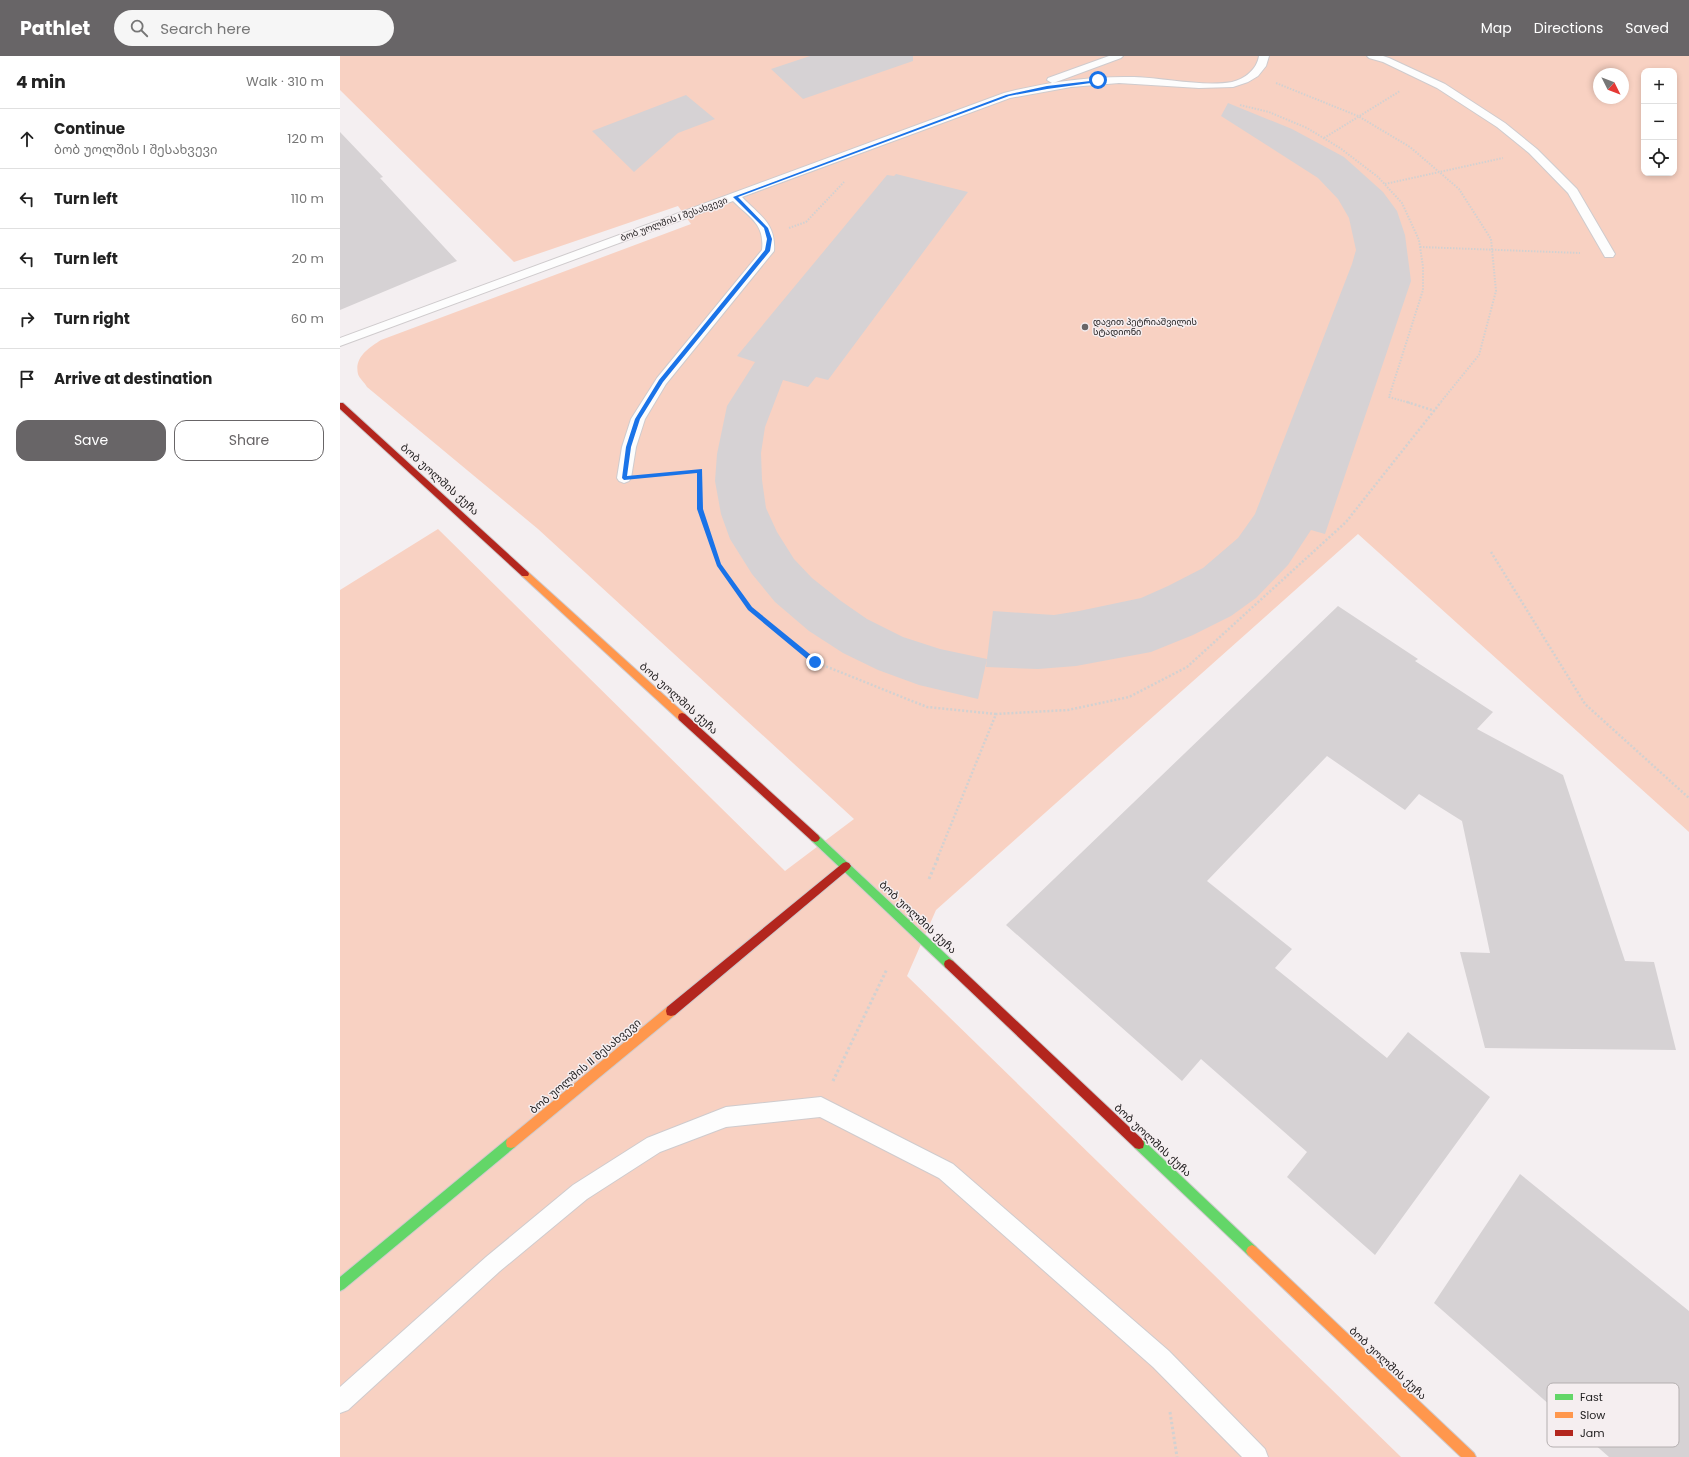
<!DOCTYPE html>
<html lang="en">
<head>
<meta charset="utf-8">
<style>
  :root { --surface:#fff; --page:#f6f6f6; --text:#222; --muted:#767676; --line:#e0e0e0; --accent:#686567 }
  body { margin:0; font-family:Poppins,"Noto Sans Georgian",sans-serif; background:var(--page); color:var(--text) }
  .controls { position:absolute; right:12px; top:12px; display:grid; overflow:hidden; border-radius:8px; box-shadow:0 2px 6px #0003 }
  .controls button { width:36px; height:36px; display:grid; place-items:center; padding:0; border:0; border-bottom:1px solid var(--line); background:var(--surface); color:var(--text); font:20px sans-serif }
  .compass { position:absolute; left:1253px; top:12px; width:36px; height:36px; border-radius:50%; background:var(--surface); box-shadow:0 2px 6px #0003; rotate:132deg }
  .stop { position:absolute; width:12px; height:12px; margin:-9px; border:3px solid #1a73e8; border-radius:50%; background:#fff }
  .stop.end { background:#1a73e8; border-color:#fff; box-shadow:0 1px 4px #0008 }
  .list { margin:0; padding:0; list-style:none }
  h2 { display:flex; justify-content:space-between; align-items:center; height:52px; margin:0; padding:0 16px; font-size:17px }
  h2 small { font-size:13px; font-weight:400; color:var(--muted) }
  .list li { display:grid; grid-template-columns:26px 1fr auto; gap:12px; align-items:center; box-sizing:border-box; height:60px; padding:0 16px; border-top:1px solid var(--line) }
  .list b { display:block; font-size:15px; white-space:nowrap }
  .list p { margin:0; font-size:13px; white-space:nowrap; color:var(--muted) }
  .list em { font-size:13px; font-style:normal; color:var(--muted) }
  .actions { display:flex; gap:8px; padding:12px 16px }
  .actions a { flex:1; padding:9px 0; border:1px solid var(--accent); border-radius:12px; text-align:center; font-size:14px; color:var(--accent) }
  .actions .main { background:var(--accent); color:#fff }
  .icon { flex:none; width:22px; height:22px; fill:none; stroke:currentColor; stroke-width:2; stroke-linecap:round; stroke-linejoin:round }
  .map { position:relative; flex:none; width:1349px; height:1401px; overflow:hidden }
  header { display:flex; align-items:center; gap:24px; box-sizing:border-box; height:56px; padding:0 20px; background:var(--accent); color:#fff }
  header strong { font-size:19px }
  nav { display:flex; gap:22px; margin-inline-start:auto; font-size:14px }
  .search { width:280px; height:36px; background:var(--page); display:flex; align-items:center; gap:10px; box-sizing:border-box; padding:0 14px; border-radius:22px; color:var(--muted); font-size:15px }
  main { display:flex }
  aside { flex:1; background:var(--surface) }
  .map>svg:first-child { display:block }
</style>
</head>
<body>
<header>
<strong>Pathlet</strong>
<div class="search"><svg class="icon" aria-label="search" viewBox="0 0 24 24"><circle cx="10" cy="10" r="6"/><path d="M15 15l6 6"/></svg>Search here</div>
<nav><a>Map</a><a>Directions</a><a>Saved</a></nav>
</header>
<main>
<aside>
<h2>4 min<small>Walk · 310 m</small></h2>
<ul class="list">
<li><svg class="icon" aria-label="ahead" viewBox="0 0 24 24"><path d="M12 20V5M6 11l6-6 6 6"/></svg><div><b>Continue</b><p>ბობ უოლშის I შესახვევი</p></div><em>120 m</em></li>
<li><svg class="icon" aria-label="left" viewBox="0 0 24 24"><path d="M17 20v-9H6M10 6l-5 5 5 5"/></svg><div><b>Turn left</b></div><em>110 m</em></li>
<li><svg class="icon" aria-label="left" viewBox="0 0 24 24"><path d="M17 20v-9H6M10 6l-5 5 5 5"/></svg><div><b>Turn left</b></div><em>20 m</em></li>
<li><svg class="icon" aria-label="right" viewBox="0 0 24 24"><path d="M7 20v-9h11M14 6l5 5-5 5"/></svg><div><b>Turn right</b></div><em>60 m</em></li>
<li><svg class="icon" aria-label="arrive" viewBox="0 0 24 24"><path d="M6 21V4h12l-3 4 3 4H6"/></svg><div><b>Arrive at destination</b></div></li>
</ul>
<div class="actions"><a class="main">Save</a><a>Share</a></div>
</aside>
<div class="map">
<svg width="1349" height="1401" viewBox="0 0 1349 1401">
  <rect width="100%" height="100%" fill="#f4eff1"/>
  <!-- green -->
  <path fill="#f8d1c2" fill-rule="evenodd" d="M0 0H1349V776L1018 478 596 854 567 920 1061 1401H0V534L98 473 445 815 514 763 198 473 27 331C25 327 19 322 18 318 14 301 29 292 41 284L351 168 338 150 174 206 0 34ZM1304 15H1334V117H1304ZM1259 18H1283V42H1259Z"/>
  <!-- building -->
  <path fill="#d6d2d4" d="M470 0H573V5L463 43 431 13Z
    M346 39 375 63 338 77 294 116 252 75Z
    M888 47 952 73 1004 101 1043 136 1057 155 1065 179 1071 225 985 478 971 474 948 509 916 542 891 560 853 579 811 596 736 610 698 613 646 611 653 555 714 559 739 555 801 542 828 530 863 512 898 482 915 458 1012 208 1016 194 1009 162 998 143 978 122 881 60Z
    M0 76 43 121 40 122 117 205 0 254Z
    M556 118 628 136 488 324 476 321 468 331 443 324 425 371 421 397 422 424 426 452 437 476 454 503 472 522 501 545 527 563 563 581 600 593 647 603 638 643 579 629 538 614 503 597 469 575 435 546 412 518 390 483 381 458 375 425 377 398 387 350 415 306 397 300 547 119 554 120Z
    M998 550 1078 603 1075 605 1153 656 1137 673 1223 719 1285 905 1314 906 1336 994 1145 992 1120 896 1150 897 1122 765 1079 738 1065 754 987 700 867 825 952 893 935 912 1047 1002 1068 976 1150 1041 1035 1199 947 1121 967 1096 861 1003 842 1025 666 869Z
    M1180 1118 1349 1255V1401H1269L1094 1247Z"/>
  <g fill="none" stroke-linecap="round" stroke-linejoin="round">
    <!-- lane casing -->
    <g stroke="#cfcbcd" stroke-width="2">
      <path id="lane" d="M769 0H783L781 2 716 26 712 27 707 24 708 22Z
        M919 0H929L926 10 918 20 908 26 893 31 859 32 779 27 731 31 670 42 402 141C420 160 436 167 434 195L326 328 305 363 296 391 291 422 289 425 284 427 279 425 277 422 282 391 291 363 317 322 422 194C425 168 410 162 393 145L0 290V282L664 37C706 26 751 20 794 21 824 22 864 31 892 26 905 23 917 13 919 0Z
        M1027 0H1043L1049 2 1105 28 1165 67 1197 93 1237 133 1275 198 1273 201H1265L1228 137 1189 97 1157 71 1097 32 1043 6 1029 2Z
        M481 1041 613 1108 829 1295 925 1393 928 1401H902L813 1311 599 1122 480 1061 386 1071 320 1096 247 1143 160 1215 8 1354 0 1357V1331L146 1201 233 1129 307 1082 386 1051Z"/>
    </g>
    <!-- fast casing -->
    <g stroke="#cfcbcd" stroke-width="2">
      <path id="fast" d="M475 778 478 779 613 905 614 908 613 911 609 913 605 911 472 785 470 782 472 779Z
        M171 1082 175 1083 176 1087 175 1091 4 1233 0 1235V1221L167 1083Z
        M799 1083 803 1084 916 1191 918 1195 916 1199 912 1201 908 1199 795 1092 794 1088 795 1084Z"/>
    </g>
    <!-- slow casing -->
    <g stroke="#cfcbcd" stroke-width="2">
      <path id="slow" d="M185 515 188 516 345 658 346 661 345 664H339L182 520 181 518Z
        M331 950 335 951 336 955 335 959 175 1091 171 1092 167 1091 166 1087 167 1083 327 951Z
        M912 1189 916 1191 1134 1397 1136 1401H1121L908 1199 906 1195 908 1191Z"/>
    </g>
    <!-- jam casing -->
    <g stroke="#cfcbcd" stroke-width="2">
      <path id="jam" d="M0 347H3L188 516 189 518 188 520H182L0 353Z
        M342 657 345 658 478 779 480 782 478 785 475 786 472 785 339 664 338 661 339 658Z
        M506 806 509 807 511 810 509 813 335 959 331 960 327 959 326 955 327 951 503 807Z
        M609 903 613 905 803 1084 804 1088 803 1092 799 1093 795 1092 605 911 604 908 605 905Z"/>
    </g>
    <!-- path-far2 -->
    <path stroke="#d2d1d1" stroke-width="2" stroke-dasharray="1.5 1.5" stroke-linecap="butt" d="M936 27 1018 60 1070 91 1119 133 1151 183 1156 235 1139 299 1100 347
      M900 49 929 56 967 72 1000 92 1038 121 1062 147 1079 184 1083 211V234L1049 341 1070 347
      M984 82 1060 35
      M1045 128 1163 102
      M449 172 466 166 504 126
      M1080 191 1240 197"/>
    <!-- path-far1 -->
    <path stroke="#d2d1d1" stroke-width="2.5" stroke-dasharray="2 2" stroke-linecap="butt" d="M1067 346 1095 355
      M311 420 360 415V453L379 508 410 553 475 606 587 651 656 658
      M1151 496 1245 648 1349 742
      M597 803 656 658 728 654 789 641 847 611 1006 466 1101 346"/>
    <!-- path -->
    <path stroke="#d2d1d1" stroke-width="3" stroke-dasharray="2.5 2.5" stroke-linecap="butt" d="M589 823 598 802
      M493 1025 547 913
      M830 1356 837 1401"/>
    <!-- lane -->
    <use href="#lane" fill="#fdfdfd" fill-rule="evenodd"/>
    <!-- fast -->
    <use href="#fast" fill="#63d668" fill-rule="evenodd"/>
    <!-- slow -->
    <use href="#slow" fill="#ff974d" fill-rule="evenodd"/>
    <!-- jam -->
    <use href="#jam" fill="#b3261e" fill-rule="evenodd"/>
  </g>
  <!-- route -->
  <path fill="#1a73e8" d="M759 24 758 26 707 33 669 40 398 141 428 172 432 183 430 195 323 326 300 363 291 391 287 420 362 413 363 453 381 508 412 551 477 604V608H473L408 554 377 510 357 453V417L284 424 282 422 286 391 295 363 319 324 425 194 427 183 424 172 393 141 666 39 707 30Z"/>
  <!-- markers -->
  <circle fill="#686567" stroke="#f5eef0" stroke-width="1.5" cx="745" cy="271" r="4"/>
  <g text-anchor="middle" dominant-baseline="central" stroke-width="3" stroke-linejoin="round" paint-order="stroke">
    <!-- far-street labels -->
    <g font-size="9" fill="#1d1b1c" stroke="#f5eef0">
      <text transform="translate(334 163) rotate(-20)">ბობ უოლშის I შესახვევი</text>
    </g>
    <!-- far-poi labels -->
    <g font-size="9" fill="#1d1b1c" stroke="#f5eef0" text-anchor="start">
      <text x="753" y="266">დავით პეტრიაშვილის<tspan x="753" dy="10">სტადიონი</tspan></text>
    </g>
    <!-- street labels -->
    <g font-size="11" fill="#1d1b1c" stroke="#f5eef0">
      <text transform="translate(100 423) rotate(42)">ბობ უოლშის ქუჩა</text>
      <text transform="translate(339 642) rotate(42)">ბობ უოლშის ქუჩა</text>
      <text transform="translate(578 861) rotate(43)">ბობ უოლშის ქუჩა</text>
      <text transform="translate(245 1010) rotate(-40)">ბობ უოლშის II შესახვევი</text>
      <text transform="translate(813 1084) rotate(43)">ბობ უოლშის ქუჩა</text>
      <text transform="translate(1048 1307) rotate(43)">ბობ უოლშის ქუჩა</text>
    </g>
  </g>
  <!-- legend -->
  <rect x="1207" y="1327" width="132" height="64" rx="6" fill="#f5eef0" stroke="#b4afb0" stroke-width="1"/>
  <rect x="1215" y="1338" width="18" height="6" fill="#63d668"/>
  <rect x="1215" y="1356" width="18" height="6" fill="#ff974d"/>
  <rect x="1215" y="1374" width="18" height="6" fill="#b3261e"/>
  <g font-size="11" fill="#1d1b1c">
    <text x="1240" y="1345">Fast</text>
    <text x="1240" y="1363">Slow</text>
    <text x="1240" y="1381">Jam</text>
  </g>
</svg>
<div class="controls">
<button>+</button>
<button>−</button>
<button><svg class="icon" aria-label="locate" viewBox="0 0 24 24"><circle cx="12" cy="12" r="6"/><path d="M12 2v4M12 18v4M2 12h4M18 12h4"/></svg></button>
</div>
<svg class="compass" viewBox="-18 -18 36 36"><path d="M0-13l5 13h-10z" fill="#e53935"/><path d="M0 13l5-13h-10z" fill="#767676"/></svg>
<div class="stop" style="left:758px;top:24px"></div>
<div class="stop end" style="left:475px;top:606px"></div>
</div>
</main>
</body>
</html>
